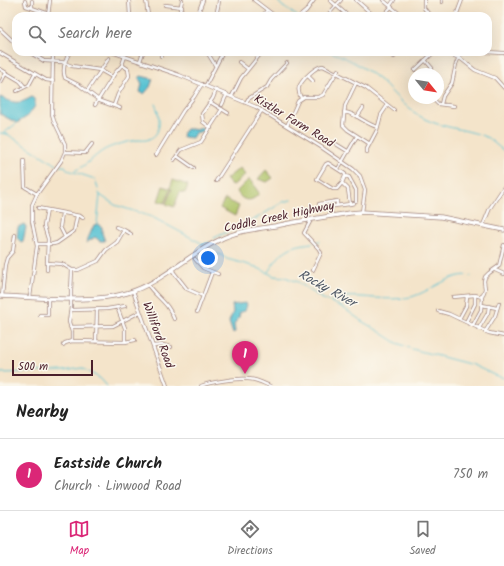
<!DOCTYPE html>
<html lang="en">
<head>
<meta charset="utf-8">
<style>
  :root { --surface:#fff; --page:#f2f2f2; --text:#222; --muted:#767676; --line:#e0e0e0; --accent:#db2777 }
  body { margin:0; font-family:Kalam,sans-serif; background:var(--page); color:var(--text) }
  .compass { position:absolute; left:408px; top:68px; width:36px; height:36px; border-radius:50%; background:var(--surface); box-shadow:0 4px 16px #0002; rotate:120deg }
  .scale { position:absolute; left:12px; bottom:10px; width:81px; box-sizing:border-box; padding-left:4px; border:2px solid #4a1f2b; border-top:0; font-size:11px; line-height:14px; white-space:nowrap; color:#4a1f2b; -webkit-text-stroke:3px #fbf7ec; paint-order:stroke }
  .you { position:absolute; left:208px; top:258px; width:14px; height:14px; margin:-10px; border:3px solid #fff; border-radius:50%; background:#1a73e8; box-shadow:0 0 0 6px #1a73e833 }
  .badge { display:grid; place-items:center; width:26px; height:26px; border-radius:50%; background:var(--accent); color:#fff; font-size:13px; font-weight:700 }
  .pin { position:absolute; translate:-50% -33px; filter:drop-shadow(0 1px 2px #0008) }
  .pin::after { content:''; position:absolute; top:21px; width:14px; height:12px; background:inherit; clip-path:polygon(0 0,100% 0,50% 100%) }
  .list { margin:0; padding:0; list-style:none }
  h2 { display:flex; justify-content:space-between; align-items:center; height:52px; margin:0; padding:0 16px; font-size:17px }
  h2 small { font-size:13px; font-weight:400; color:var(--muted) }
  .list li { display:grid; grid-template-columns:26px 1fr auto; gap:12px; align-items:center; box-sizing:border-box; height:72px; padding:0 16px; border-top:1px solid var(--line) }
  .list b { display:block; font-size:15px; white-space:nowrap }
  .list p { margin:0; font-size:13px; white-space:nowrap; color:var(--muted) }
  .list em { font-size:13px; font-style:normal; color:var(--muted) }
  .icon { flex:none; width:22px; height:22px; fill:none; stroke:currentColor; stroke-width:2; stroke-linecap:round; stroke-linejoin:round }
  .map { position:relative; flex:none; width:504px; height:386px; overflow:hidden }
  .search { position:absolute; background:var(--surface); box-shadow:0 4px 16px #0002; left:12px; right:12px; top:12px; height:44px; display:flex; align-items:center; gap:10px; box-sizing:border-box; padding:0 14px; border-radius:12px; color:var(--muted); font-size:15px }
  .sheet { height:124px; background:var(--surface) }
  nav { display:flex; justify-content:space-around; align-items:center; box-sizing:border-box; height:56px; border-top:1px solid var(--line); background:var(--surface); font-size:11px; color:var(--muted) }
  nav a { display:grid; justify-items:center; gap:2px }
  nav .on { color:var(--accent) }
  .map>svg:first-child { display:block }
</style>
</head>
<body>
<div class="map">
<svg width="504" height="386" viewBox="0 0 504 386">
  <rect width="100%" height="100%" fill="#fbf7ec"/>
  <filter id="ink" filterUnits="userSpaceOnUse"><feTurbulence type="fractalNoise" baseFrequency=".025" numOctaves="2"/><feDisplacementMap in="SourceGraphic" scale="8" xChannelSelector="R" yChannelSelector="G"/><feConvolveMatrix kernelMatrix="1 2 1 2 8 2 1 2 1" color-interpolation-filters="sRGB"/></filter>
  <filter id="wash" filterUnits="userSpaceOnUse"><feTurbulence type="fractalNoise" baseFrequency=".012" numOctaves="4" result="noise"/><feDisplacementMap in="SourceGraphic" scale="16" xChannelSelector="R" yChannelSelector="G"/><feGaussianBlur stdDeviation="0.9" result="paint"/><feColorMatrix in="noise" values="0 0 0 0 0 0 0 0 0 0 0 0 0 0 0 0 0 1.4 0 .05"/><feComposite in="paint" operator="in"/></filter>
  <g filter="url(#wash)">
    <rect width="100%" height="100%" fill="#f4e4ca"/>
    <!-- green -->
    <path fill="#aec368" stroke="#7c714a" d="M240 168 245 175 232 186 226 179Z
      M266 170 273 178 267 182 258 179Z
      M173 180 188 185 185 193 180 192 174 207 166 204 172 189 170 188Z
      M248 180H250L259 193C253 203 241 202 237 191Z
      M163 186 171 189 165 203 158 201Z
      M225 199 239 206 235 216 220 208Z"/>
    <!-- water -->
    <path fill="#58c2d3" stroke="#51707f" d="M141 76 153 79 150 87 144 94 140 92 142 84 139 78Z
      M0 97C14 103 18 105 32 97L35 100V106L28 116 17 123 0 114Z
      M201 128 205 130 204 131 195 133 192 138 183 137 182 134 186 129H192L196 130Z
      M24 224 26 227 23 241 21 242 17 238 18 227Z
      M97 224 102 227V233L105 241H100L95 237 86 243 94 225Z
      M245 303 247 304 245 311 240 312 239 317 234 324 235 332 233 334 229 322 233 312 232 305Z"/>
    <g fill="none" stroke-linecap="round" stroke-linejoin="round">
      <!-- stream -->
      <path stroke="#58c2d3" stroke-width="1" d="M277 0 282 6 297 16
        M330 52C350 58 370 71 385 85 397 97 409 111 425 119 440 127 464 129 481 135L488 138 504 151
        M0 133 7 134 57 165
        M4 133 17 123
        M60 166H65L68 170 95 179 98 189
        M74 171C85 167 94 156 104 150 113 145 127 142 137 140 141 140 146 141 149 139 163 134 160 114 155 104
        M99 193 100 195 115 205 152 217 203 244 205 247
        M97 224 100 195
        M214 238 257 218 283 202 291 200
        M315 242 320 241
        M203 244 210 242
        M206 250 210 252 221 255 227 259 256 267 274 276 285 277 298 282 321 298 342 307 363 322 377 330 397 343 412 349 473 365 494 375 504 378
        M268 272C282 251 286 246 312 243
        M331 301C335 300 339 298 343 297 365 295 388 302 411 297 430 292 453 271 471 276
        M0 373 64 371 82 368 101 379 107 386"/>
    </g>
  </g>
  <g filter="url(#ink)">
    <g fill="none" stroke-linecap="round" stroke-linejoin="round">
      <!-- minor casing -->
      <g stroke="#9f827a" stroke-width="4">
        <path id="minor" d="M129 0 130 16
          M146 0 148 16
          M254 0 275 16
          M330 0 348 16
          M356 0 374 16
          M383 0 402 16
          M424 0V8L430 16
          M25 1 26 6 32 8V1
          M442 2V0
          M165 5 182 7
          M390 6 394 0
          M32 8 49 14
          M48 16 50 0
          M179 16 182 0
          M197 16 203 0
          M217 16C216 10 219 6 219 0
          M263 16 267 10
          M300 16 306 11 314 0
          M327 16 341 0
          M383 16 391 7
          M456 16 462 0
          M0 29 16 44
          M29 52 44 61 62 62 72 66 100 70 112 77
          M70 52C65 60 62 69 65 78L79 85 100 101 120 108
          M112 52 179 75 256 107 321 147 353 169 360 176 365 190 362 212
          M161 52V56
          M207 52 215 65
          M388 52 394 57
          M446 52 461 59 475 70 495 78 504 88
          M486 52 504 53
          M0 53 46 80 53 81
          M425 60 432 68
          M140 61 143 52
          M239 62 248 69
          M0 69 20 81 25 87
          M415 70 434 52
          M308 76 313 81
          M1 82 6 73
          M356 83 345 106 343 125 348 130 370 144
          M206 85 223 52
          M17 91 29 85 35 74
          M87 91 109 58
          M232 96 241 78 262 52
          M301 98C299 94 297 89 300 85 303 79 316 66 323 66L366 88 394 110
          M432 98 438 104 454 106
          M210 102 228 113
          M246 103 248 99 267 87 271 80 287 63
          M441 104 443 96 452 83 456 64 461 52
          M95 105 115 73 122 65 125 56
          M114 105 118 94 129 76 128 69 122 65
          M222 105 227 94
          M344 112C357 113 366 125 378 127
          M357 117 363 108
          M287 126 298 101 304 97H318L323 95 338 70
          M211 128 203 122 202 114 213 98 216 90
          M336 144 349 152
          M65 152 85 153 92 144
          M367 152V149L377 130 381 115 387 106
          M156 155 183 111 194 97 202 84
          M177 156 194 168
          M174 160 181 150 201 142 222 109
          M24 161 25 187 37 194
          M338 169 357 136
          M345 176 349 177 356 190V201
          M216 181 262 110
          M342 183 337 189H333L317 179 326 164 328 163 345 174V176L342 183 348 189 350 204 354 203
          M319 204 337 201V205
          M319 206V208L350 204
          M330 206 332 216
          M38 208 80 216 83 218
          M47 210 44 226 48 239 47 263 62 264 72 270
          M62 213 60 227 65 237
          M311 220 304 233 319 249 321 253 313 270
          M483 225 490 208 504 187
          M124 230 131 234
          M37 244H53L57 243 74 231 77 216
          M195 259 203 268 218 274
          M47 270V263
          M172 270 187 289 203 296
          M495 270 504 274
          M148 285C157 298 168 302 174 319
          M71 291 72 270H78L98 261 106 250 117 242 124 230 116 227
          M133 291 167 386
          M2 296 5 265 7 258 13 251 15 235
          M30 297 37 246 32 221V205L37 194 61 161 65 152V144L54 121 52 114 53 52
          M453 297 475 295 482 297
          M71 301V307V291V297
          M482 305 497 308
          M71 307 69 322 72 332V341
          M117 307 125 328V342
          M71 310 107 309 125 306
          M438 311 449 314 489 333 504 336
          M197 312 212 272
          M40 315H48V298
          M459 319 466 306 467 296
          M466 322 475 304V295
          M473 325 481 310 482 297 485 289 484 281 485 277 489 273 499 266 504 245
          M70 327 113 326 140 312
          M479 328 488 313 489 306
          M485 332 495 316 499 303
          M96 342 97 310
          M63 345 65 343 72 341 125 342 135 340
          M153 346 163 345 171 347
          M201 386C210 382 238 378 248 379 256 379 263 383 270 386"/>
      </g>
      <!-- major casing -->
      <g stroke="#9f827a" stroke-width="5">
        <path id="major" d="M0 296C40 297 89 304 127 293 162 283 187 255 219 240 236 231 256 229 275 226 300 221 325 217 350 213L362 212 441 217 504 230"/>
      </g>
      <!-- minor -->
      <use href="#minor" stroke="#fff" stroke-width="2.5"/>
      <!-- major -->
      <use href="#major" stroke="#fff" stroke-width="3.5"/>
    </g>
  </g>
  <g text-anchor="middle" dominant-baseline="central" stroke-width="3" stroke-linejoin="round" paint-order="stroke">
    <!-- street labels -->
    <g font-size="12" fill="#4a1f2b" stroke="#fbf7ec">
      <text transform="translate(294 121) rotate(31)">Kistler Farm Road</text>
      <text transform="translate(279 217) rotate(-12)">Coddle Creek Highway</text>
      <text transform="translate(158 335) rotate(70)">Williford Road</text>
    </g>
    <!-- water labels -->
    <g font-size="13" font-style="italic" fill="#4f5866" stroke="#fbf7ec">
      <text transform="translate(327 289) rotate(29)">Rocky River</text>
    </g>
  </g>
</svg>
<svg class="compass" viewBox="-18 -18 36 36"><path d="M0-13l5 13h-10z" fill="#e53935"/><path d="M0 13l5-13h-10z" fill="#767676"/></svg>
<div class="scale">500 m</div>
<div class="you"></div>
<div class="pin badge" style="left:245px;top:374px">1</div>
<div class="search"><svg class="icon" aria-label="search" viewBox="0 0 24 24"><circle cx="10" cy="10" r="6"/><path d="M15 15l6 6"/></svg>Search here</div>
</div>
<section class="sheet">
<h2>Nearby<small></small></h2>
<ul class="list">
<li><span class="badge">1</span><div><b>Eastside Church</b><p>Church · Linwood Road</p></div><em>750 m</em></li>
</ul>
</section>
<nav>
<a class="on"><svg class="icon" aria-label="map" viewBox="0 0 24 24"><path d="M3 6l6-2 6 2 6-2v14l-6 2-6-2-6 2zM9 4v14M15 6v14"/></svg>Map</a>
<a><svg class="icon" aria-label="directions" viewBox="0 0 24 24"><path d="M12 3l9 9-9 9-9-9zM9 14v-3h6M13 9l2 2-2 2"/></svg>Directions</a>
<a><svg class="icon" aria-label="saved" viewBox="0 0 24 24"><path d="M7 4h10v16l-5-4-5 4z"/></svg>Saved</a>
</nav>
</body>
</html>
